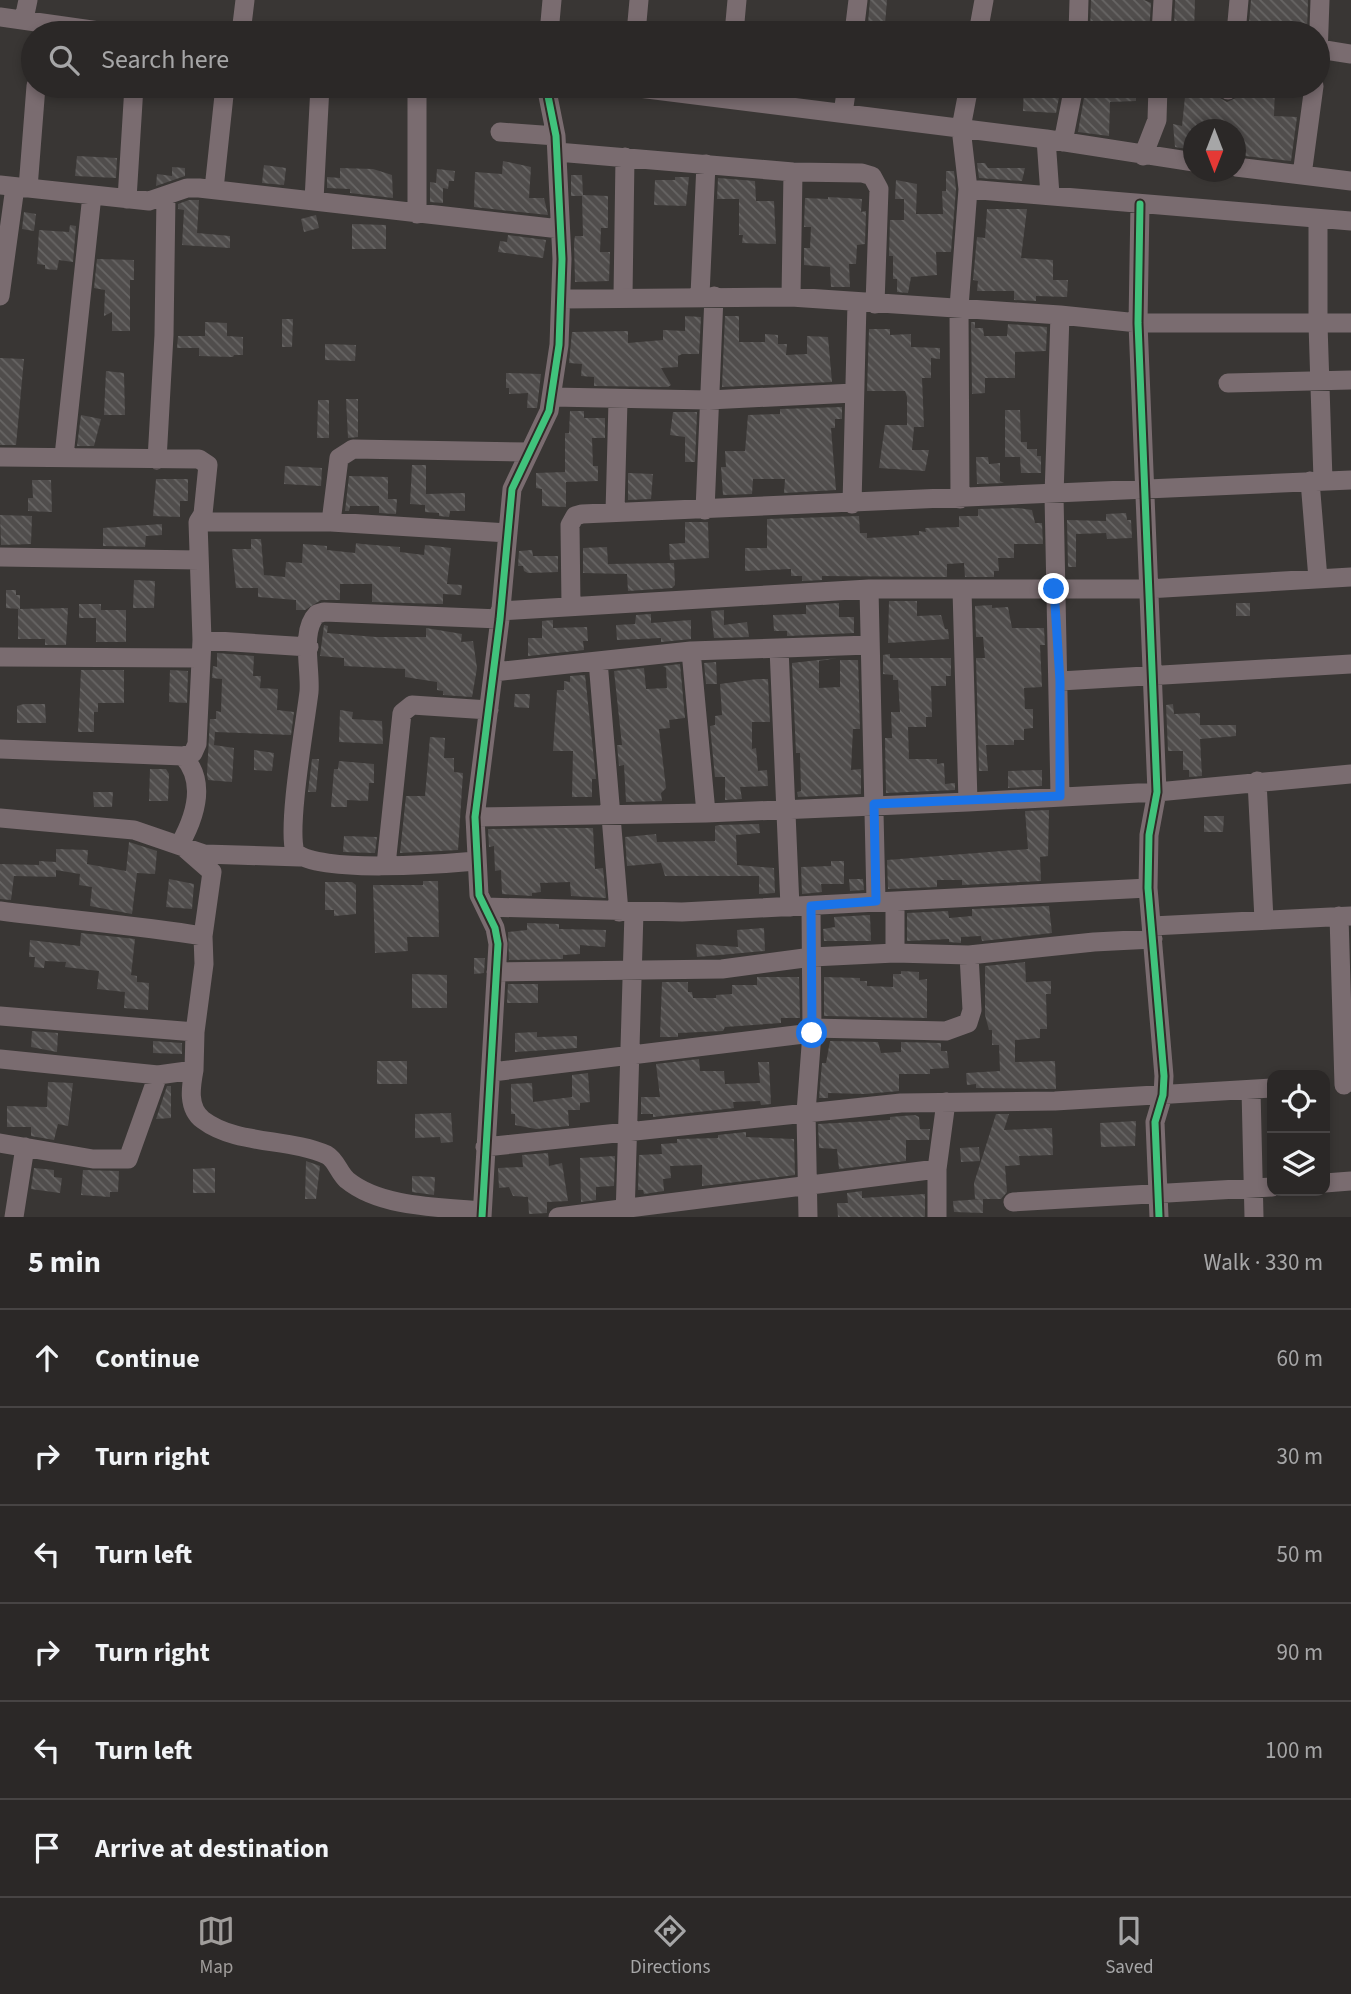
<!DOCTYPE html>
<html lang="en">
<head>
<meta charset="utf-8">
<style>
  :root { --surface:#2b2827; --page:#373433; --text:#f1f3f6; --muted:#a6a6a7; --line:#474444; --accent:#a09d9b }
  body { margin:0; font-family:"Source Sans 3",sans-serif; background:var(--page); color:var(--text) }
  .controls { position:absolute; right:21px; bottom:21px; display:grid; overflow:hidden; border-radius:14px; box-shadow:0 4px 10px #0003 }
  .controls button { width:63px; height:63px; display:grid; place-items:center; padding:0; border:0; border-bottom:2px solid var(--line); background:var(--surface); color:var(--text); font:35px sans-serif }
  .compass { position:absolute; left:1183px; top:119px; width:63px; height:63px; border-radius:50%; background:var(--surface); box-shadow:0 4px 10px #0003; rotate:180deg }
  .stop { position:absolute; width:21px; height:21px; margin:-16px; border:5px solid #1a73e8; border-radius:50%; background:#fff }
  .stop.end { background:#1a73e8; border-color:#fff; box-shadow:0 2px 7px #0008 }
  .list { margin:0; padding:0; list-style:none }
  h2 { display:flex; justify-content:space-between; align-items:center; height:91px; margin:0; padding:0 28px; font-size:30px }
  h2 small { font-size:23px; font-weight:400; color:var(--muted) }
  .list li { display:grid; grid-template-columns:46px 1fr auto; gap:21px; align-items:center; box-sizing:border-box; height:98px; padding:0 28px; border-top:2px solid var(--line) }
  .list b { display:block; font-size:26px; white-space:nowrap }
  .list em { font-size:23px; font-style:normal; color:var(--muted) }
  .icon { flex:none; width:38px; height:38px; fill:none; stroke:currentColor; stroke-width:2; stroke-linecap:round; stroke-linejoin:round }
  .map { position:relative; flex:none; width:1351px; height:1217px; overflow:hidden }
  .search { position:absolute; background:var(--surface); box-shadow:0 4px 10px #0003; left:21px; right:21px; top:21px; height:77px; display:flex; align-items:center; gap:18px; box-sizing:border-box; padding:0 24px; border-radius:38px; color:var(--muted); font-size:26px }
  .sheet { height:679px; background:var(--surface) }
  nav { display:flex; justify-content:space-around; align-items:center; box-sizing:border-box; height:98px; border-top:2px solid var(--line); background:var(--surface); font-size:19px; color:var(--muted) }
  nav a { display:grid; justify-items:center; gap:4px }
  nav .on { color:var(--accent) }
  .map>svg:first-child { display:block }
</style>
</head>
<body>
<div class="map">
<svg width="1351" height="1217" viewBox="0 0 1351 1217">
  <defs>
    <pattern id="building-back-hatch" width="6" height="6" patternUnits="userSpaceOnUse" patternTransform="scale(1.75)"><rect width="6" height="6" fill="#504d4c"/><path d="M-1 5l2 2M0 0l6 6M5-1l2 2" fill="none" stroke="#686665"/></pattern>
  </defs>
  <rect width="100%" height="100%" fill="#393634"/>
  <!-- building -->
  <path fill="url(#building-back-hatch)" d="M870 0H887L885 24 868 23Z
    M1091 0H1144L1151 3 1149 33H1090Z
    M1175 0H1195L1194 32 1174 29Z
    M1251 0H1308L1307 33H1248Z
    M1024 86 1061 87 1056 113 1023 111Z
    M1086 86H1132V91L1136 92V101L1110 102 1109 136 1078 132Z
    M1207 86H1216L1218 97 1227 102 1238 97 1240 86H1275L1274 116 1297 117 1291 161 1236 155V130H1194V150L1175 147 1173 124 1182 126 1185 97 1205 98Z
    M77 156 117 158 116 178 75 176Z
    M503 161 531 167 529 198H544L548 215 474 207 475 172 502 174Z
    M977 163H985L988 168H1025L1022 181 979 178Z
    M264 165 286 168 284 185 262 183Z
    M172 167 185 168V176L156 186 157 174 172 176Z
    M340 168 373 169 392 175 393 198 350 193V189L327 188V177L340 178Z
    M437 169 455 171 454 181H449L448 189 443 188V203L430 202V182L436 183Z
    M946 171H954L956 189 951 252H936L937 275 911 277 908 293 897 292V279H893V256H889L890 220H904V199H895L896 180 917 184 916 214H943L942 191H946Z
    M571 175H582L583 195 608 196V228H601L600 252H610L609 281 575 282 574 243 575 236H583L582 196H571Z
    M675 177H689L686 206 654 205 655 180H675Z
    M718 178 755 181 756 201H774L776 244 742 243 743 235H739V199H717Z
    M828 197 862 199 861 212 866 211 865 244 857 245 856 264H849L850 287H831L830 267 804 265V248H810L811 227H804L805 198 828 199Z
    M189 200H199L197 233 230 236V248L182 245 184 210 178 209V204Z
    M987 209H1027L1021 258 1053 260V280H1068L1067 297 1036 296V301L1014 300V291H977L978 281 973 280 977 237 985 238Z
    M24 212 36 214 34 231 22 229Z
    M316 215 319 228 304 232 301 219Z
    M352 224 386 225V249H352Z
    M70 225 76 226 73 262 59 260 57 270 45 269V265L37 264 39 230 69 232Z
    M508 235 546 240 543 258 498 252 500 241 507 242Z
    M97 259 134 260V280H130V331H112V312L104 316 105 290 94 288Z
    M685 316 701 317 699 354H682L678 356V367L661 368 671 385 668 387 594 386V377L581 376 582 364 569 363 572 332 628 331V343L663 340V330L685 331Z
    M725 316H739V342H765V334L778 335V344H787L786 355 807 354V336L828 337 832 382 722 387Z
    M282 319H293L292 347H282Z
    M205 322 227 323V336L243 337V355H234L233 357 199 356V348H177L178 336H205Z
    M971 322H975V328H983L984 336H1007L1008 324 1047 327 1046 351 1015 352V378H985V393L972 394Z
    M869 329H890V335L911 334V347L940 348V359L931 358V378H922L924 427H914L912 450H929L925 471 879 468 885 425H907V397L905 391H867Z
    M325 344 356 345 355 361 325 360Z
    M0 358 24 359 16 445H0Z
    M106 371 124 373 125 415H104Z
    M506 373 541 374 537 408H527L528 393 509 394V388H506Z
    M346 399H358V437L348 438Z
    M318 400H329V438H317Z
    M842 407V419H835V428H831L836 490 784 493 785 479H753L752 494 723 495 721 467H726L725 451H745L748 415 780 414V409Z
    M1005 410H1020L1021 442H1027V449H1037V456H1041V473H1021L1020 457H1005Z
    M570 411H584V418H605V438H592L593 466H598V481L566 482V507L542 506V489L536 488V473L565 472V433H569Z
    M673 412H697L695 462H685V437L670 435Z
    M81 415 101 419 94 446H77Z
    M976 457H988L989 464 1000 463V481L1004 483 977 484Z
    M412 465H426V494L465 493V511H450L449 517 439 516V513L425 512V505L410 504Z
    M285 466 322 468 321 486 284 484Z
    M628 473 653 474 651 499 628 500Z
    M349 476 388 477V499H397L396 514 379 513V506H350L349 511H345Z
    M156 479H188V501H180V517L153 516Z
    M32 480H51L52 512 28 511V498H33Z
    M1018 508 1032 510 1035 523H1042L1043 544H1014V558H998L999 571H994V577H965L964 563 947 564V577L822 576V580L802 581V576H791V569L745 571V548H767V519L859 516 860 533H867V538L919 535V531L926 532 925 528 959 527V516H978V509Z
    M1126 513 1127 520H1131L1132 538 1107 539 1106 533 1076 534V567H1068L1067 520 1106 521V514Z
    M0 515 32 516 31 544 1 545Z
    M685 522H708L709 558 670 560 669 544 685 543Z
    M162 524V535L146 536 145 547 103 546V528Z
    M251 539H261L264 575 285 577 286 562 302 563 303 544 327 546V550L355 553 356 543 362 544 400 547V552L424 555 425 545 451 548 447 584 462 585 461 595 443 594V604L372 602V584H340V600H321L305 610H296V600L258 597V588H236L232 549H251Z
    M607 547 608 564 674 563 675 585 672 588 628 591 627 574 583 573V548Z
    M532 550 533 556H558V572L528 573 524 571 523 566H518L519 551Z
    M134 580 155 581 154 608H133Z
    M6 590H16V595H20V609L6 608Z
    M889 601H917V616L941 615 945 629H948L949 639 888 643Z
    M839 603V617H854V633L787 636V631H774L773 615 806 614V605Z
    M1236 603H1250V616H1236Z
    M79 604H101V610H126V642H96V618H79Z
    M992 605V608L1008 607 1012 628H1044L1045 645H1040L1042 687 1024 688 1025 709H1033V728L1024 729V740H1014V745H986L988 771H979L976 658H985L983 637H976L975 606Z
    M68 608 66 645H45V639H18V609Z
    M724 610V625L747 622 749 637 714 638 711 611Z
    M651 614V623L691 620V639L661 642V638L617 640 616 625 635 624 636 615Z
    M553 620V628L587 627 588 641H583L584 650 528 656V638H542V621Z
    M324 625 328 626 327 633 376 637H426V628L462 634 461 642 473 641 477 668 472 697 443 695V691L437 690V682L405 677V669L344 666V658L320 656Z
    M217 653 254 656 253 676H261L260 688 278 689 277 710 294 712 291 735 215 732 214 745 234 748 232 782 208 780 207 774 210 719H216V711L221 712 222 679 212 678 213 666 217 667Z
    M890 654V658H951V676H946V686H931L932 717H926V727H908L909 759H937V764L944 763 945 784 955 783V790L886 793 885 738H892L891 712H900L898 680H893V675L883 674V655Z
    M837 658 819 661V688L840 687V660H858L860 729H853L851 770 861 769V794L798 797 797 792 801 791 800 753H796L792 663Z
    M716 662 717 684H706L704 663Z
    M680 664 685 718 669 720 670 728 659 729 666 788 661 793 662 801 626 802 624 765 619 766 617 745H622L614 671 644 668 646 689 667 688 666 668 663 666Z
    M81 670H124V703H98V712H94V732H78Z
    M170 670 188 671 187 703 169 702Z
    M585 675 596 779H592V797H572L573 751H553L557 690H564V681L570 682V676Z
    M757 679H768L770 722H752V749L756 748 758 771 767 770 768 786 740 787 742 799 725 800V777H715L710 726 715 725V716L722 715 720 684Z
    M515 694H530L529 708 514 707Z
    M24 704H45L46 723H17V706Z
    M1173 704 1174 714 1200 713V725H1236V736L1200 739 1202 776 1189 777V770H1183V751H1168L1166 705Z
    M340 710 353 712 352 719 382 721 383 744 339 742Z
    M430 737 445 738 444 758H454V772L463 773 458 850 400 853 406 796H425Z
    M254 750 274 753 272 771 254 770Z
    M312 759H319L316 792H308Z
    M339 761 374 764V783H369L368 801 347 800V807H331L334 769H338Z
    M150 769H166L169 774 168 801H149Z
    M1042 770V786L1008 788V771Z
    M93 792H113L112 807H94Z
    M1049 810 1048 856 1040 857 1041 881 962 885V880H937V887L888 889 887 860 1028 849 1025 811Z
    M1204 816H1224L1223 832H1204Z
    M759 824 760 833 736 835 737 865 774 868 775 893 759 894V876H665L661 863 627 866 625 837 656 834 657 842 715 841V826L719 825Z
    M558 828H593L595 869 603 868 606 898 571 896 570 882 540 883 541 892 532 893V896L502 894 501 870 495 871 494 846 489 847 488 829Z
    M344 836 377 837 375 853 343 852Z
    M129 842 157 851 155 874 137 873 132 914 90 906 92 887 79 885 80 874 56 870V849L88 850 87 864 126 871Z
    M39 861 56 862V877L14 876 11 900 0 899V864L39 865Z
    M831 861H844V884H821L822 892 802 894 801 867 831 866Z
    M169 879 194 884 192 909 166 907Z
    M849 879H863L864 890 850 891Z
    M423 881H438L439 937H407L408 951 375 953 373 885H423Z
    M325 882H352L356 885V914L334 916V910H325Z
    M1049 906 1052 933 982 941 981 936 961 937V943L949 942V939L907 941V913L948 911 949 918 972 916V909Z
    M870 915 871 941H824L823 929 835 927 834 917Z
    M527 923 559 924V929L606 930 605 947 580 945V954L563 955V959L509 960 508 932 527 930Z
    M764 928 765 951 697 957 696 944 738 947 737 930Z
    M81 933 135 939 131 975 137 976V982L149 983 148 1010 124 1008 125 992 97 989 99 971 65 967 66 962 45 961 44 968 34 967 35 957H29L30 940 80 946Z
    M474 958H485L484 973 474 974Z
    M1025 962 1026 982 1051 981V994H1046L1047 1029H1040V1038L1015 1040V1062L1055 1061 1056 1089 976 1088V1084L967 1085 966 1073 1000 1071 999 1045H992V1030H989L985 1015V966Z
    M901 971 919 972V980L927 979V1018L824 1016V977L860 978V981H867V986L893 987V974H901Z
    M412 974 447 975V1008H412Z
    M757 977H799L800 1018H781V1023L725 1027 723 1031 678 1033V1037H660L662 982H688V992H692L693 998H716V995L732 994V985H757Z
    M508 984H538V1003H507Z
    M32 1031 58 1033 57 1052 31 1047Z
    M537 1032V1037L577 1036V1048L515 1052V1033Z
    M153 1041 182 1043V1054L153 1053Z
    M830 1041 878 1042 881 1053 901 1052V1042L941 1043V1051H947L949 1068 930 1069V1074H899V1091L865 1094 828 1093V1098H819L822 1063H826Z
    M699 1059 700 1071H724L725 1084 760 1083 758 1062H769L771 1104 761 1105 760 1101 733 1102 734 1108 653 1117V1114H641V1097H660L656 1064Z
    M377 1061H407V1084H377Z
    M588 1073 590 1102 580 1103V1110H568L569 1126 536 1129 515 1125V1114H511V1084L532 1083 533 1102 572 1097V1075Z
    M48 1082 73 1083 68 1126 58 1124 54 1140 31 1136V1127H7V1106L47 1107Z
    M167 1086H171V1118L156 1119Z
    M451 1113 453 1142 441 1143 440 1137 415 1138V1114Z
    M996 1114H1009L1004 1130 1052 1128 1053 1155 1019 1156 1020 1165 1005 1166 1007 1192 1001 1199H975L974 1183Z
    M915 1115 919 1117 920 1129H930L929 1140H906V1161L839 1169 837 1149 819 1148 818 1124 890 1120V1117Z
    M1136 1121 1135 1146 1101 1147 1100 1123Z
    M746 1132V1137L794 1139 795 1175 702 1186V1165L670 1166 671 1178 663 1179 664 1191 644 1194 643 1190H638L639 1155 662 1154 661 1144 677 1143V1139L718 1138V1135Z
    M979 1147 980 1161 961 1162 960 1148Z
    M548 1153 549 1166 562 1163 568 1201 547 1202V1213L529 1214 528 1197 513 1196 509 1187 499 1188 498 1168 523 1167 522 1155Z
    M615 1156 614 1186 596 1187V1200L581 1202 580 1158Z
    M306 1161 320 1166 316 1199H305Z
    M34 1168 54 1170V1177L62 1178 60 1193 31 1189Z
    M215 1168V1193H193V1169Z
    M83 1170 119 1171 118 1192H110V1197L81 1195Z
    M412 1176 435 1177 434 1195 412 1192Z
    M862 1191V1198L925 1194V1217H838L837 1203H848L847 1193Z
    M983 1199V1213L954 1212 953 1201Z"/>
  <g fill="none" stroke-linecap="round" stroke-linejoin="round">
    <!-- minor -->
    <path stroke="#7a6c70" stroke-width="19" d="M0 17 113 33
      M24 19 28 0
      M241 33 245 0
      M549 33 552 0
      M636 33 639 0
      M734 33 737 0
      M854 33 858 0
      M978 33 984 0
      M1078 33 1079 0
      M1161 33 1163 0
      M1236 33 1239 0
      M1319 49 1351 54
      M1318 56 1320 0
      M417 86V214
      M623 86 1046 139 1194 162
      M1228 90V86
      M843 113 847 86
      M500 132 556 136
      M1046 139 1050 195
      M1063 142 1074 86
      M557 152 793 172 862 173 872 176 879 189 875 304
      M1143 156 1157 120 1158 86
      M1236 167 1351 181
      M1302 175 1314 86
      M0 185 149 201 187 188H199L560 229
      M28 188 36 86
      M214 189 225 86
      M968 189 1351 221
      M127 199 134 86
      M314 200 320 86
      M1140 204 1138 323 1157 792 1149 835 1148 888 1164 1076 1163 1095 1155 1122 1159 1217
      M1318 220V324L1323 480
      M700 295 706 164
      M0 296 15 187
      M623 297 625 157
      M791 297 793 172
      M562 299 791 297 1060 315 1138 323H1351
      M1060 315 1054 495 1060 796
      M1228 383 1351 380
      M552 397 709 400 854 393
      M64 456 92 195
      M0 457 199 459 208 465 203 514 198 522 202 640 197 744 193 753 183 756 0 749
      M157 460 164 335 166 196
      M1310 481 1318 579
      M960 499 959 307 968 189 961 128 969 86
      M852 504 857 303
      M705 510 714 296
      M615 512 618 401
      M198 522H331L508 533
      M331 522 339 458 353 449 529 452
      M0 557 199 560
      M869 589 876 901
      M962 590 968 802
      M571 606 570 525 575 516 582 514 1351 480
      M500 611 869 589H1147L1351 577
      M202 640 309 647
      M779 648 790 907
      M691 651 706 813
      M0 657 201 658
      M598 661 619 912
      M494 672 691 651 870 645
      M1060 681 1351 664
      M1257 781 1264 920
      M475 817 706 813 968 802 1157 792 1351 774
      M0 818 134 830 204 854 300 857
      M476 861C443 864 317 874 295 852 287 826 305 725 309 692 311 669 300 631 317 614L324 612 500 619
      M386 865 402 713 412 705 489 710
      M895 902V953
      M485 907 682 912 1148 888
      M0 911C68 920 135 925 203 936
      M1339 916 1344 1085
      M1152 926 1351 916
      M496 972 722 969 812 957 895 953 969 955 1094 942 1153 939
      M0 1016 195 1032
      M812 1028 946 1031 968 1023 972 1010 969 955
      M0 1059 158 1075 194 1070 195 1032 204 964 203 936 212 872 180 844C195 817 207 782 183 756
      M194 1070C191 1086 187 1108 203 1120 236 1145 289 1138 327 1155 336 1160 339 1173 347 1180 381 1208 441 1207 482 1211
      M492 1072 812 1033
      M1251 1090 1254 1217
      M0 1143 93 1159H128L158 1075
      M485 1147 901 1103 1055 1101 1272 1088
      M1325 1183 1351 1181
      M1013 1202 1272 1187
      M14 1217 25 1147
      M482 1217 498 944 495 928 479 895 475 817 500 619 512 489 549 411 559 345 562 259 556 136 546 86
      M558 1217 937 1169
      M625 1217 634 912
      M808 1217 806 1112 812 1033 811 906
      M937 1217V1169L946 1102"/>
    <!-- cycleway casing -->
    <g stroke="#312c28" stroke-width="11">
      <path id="cycleway" d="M1140 204 1138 323 1157 792 1149 835 1148 888 1164 1076 1163 1095 1155 1122 1159 1217
        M482 1217 498 944 495 928 479 895 475 817 500 619 512 489 549 411 559 345 562 259 556 136 546 86"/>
    </g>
    <!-- cycleway -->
    <use href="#cycleway" stroke="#40c37c" stroke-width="7"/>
  </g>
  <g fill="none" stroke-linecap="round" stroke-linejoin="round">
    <!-- route -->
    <path stroke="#1a73e8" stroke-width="9" d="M812 1033 811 906 876 901 874 804 1060 796V681L1054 589"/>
  </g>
</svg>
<div class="controls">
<button><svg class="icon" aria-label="locate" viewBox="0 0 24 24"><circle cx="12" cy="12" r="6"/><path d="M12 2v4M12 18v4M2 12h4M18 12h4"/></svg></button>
<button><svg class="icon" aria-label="layers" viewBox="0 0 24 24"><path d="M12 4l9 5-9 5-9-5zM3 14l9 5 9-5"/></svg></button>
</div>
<svg class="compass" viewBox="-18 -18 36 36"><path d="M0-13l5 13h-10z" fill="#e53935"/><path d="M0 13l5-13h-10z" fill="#a6a6a7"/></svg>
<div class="stop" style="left:812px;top:1033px"></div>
<div class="stop end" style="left:1054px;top:589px"></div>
<div class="search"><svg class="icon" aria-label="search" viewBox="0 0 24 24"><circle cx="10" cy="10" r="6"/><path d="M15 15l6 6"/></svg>Search here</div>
</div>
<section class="sheet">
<h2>5 min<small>Walk · 330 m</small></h2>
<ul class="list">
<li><svg class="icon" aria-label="ahead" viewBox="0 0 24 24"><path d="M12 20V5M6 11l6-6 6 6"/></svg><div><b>Continue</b></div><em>60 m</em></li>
<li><svg class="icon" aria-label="right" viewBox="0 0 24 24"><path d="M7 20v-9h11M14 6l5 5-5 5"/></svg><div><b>Turn right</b></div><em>30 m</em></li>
<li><svg class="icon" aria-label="left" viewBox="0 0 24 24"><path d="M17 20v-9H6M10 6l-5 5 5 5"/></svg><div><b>Turn left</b></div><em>50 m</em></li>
<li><svg class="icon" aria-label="right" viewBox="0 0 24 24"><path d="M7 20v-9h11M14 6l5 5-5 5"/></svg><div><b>Turn right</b></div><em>90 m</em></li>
<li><svg class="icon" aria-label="left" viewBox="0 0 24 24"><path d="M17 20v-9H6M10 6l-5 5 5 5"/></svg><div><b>Turn left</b></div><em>100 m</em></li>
<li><svg class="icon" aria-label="arrive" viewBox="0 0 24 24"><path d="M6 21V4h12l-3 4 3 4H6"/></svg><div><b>Arrive at destination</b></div></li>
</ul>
</section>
<nav>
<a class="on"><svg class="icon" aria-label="map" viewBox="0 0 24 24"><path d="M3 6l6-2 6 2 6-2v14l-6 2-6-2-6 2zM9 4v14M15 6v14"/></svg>Map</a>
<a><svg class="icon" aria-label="directions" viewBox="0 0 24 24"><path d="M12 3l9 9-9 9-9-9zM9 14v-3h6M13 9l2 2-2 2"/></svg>Directions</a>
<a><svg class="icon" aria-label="saved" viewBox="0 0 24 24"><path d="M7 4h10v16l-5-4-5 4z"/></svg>Saved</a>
</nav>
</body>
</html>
